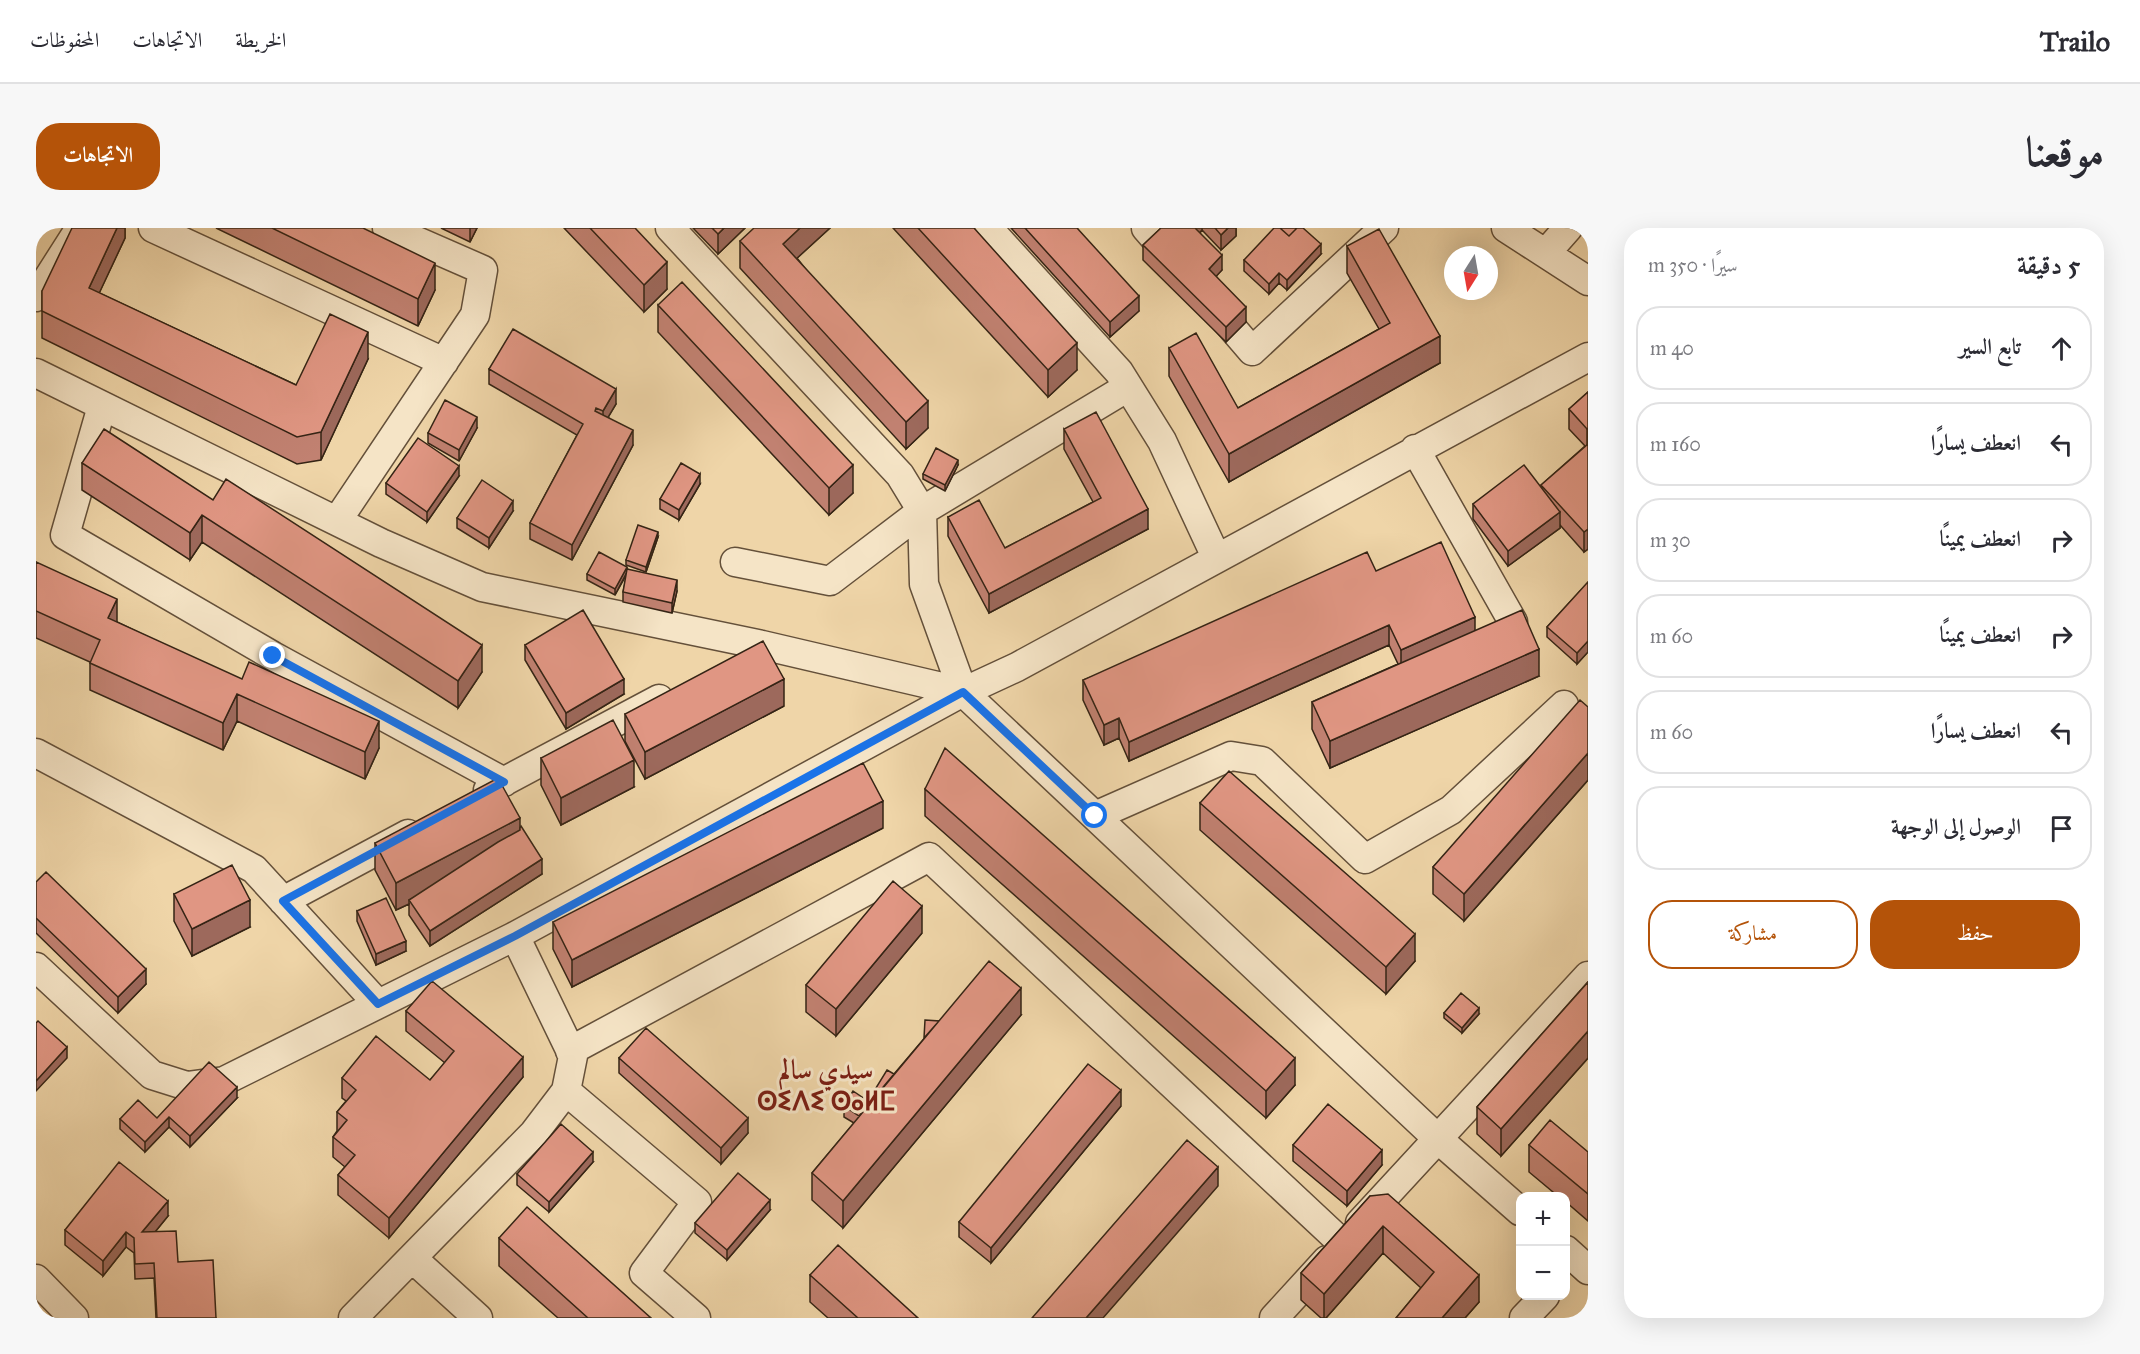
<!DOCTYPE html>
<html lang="ar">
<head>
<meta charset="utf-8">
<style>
  :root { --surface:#fff; --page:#f7f7f7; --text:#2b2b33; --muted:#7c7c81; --line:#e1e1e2; --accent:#b45309 }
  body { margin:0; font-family:"IM FELL Great Primer",Amiri,"Noto Sans Tifinagh",serif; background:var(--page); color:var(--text); direction:rtl }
  .controls { position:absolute; right:18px; bottom:18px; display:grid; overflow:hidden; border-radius:12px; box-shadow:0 6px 24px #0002 }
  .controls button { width:54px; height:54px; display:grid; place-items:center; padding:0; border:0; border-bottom:2px solid var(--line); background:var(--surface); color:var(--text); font:30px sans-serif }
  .compass { position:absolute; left:1408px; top:18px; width:54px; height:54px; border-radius:50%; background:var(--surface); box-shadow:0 6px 24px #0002; rotate:191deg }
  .stop { position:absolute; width:18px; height:18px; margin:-14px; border:4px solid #1a73e8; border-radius:50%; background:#fff }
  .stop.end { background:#1a73e8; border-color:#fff; box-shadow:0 2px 6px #0008 }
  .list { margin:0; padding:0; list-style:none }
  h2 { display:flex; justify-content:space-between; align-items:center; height:78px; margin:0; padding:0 24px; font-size:26px }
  h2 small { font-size:20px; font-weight:400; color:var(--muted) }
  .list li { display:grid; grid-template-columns:39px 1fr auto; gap:18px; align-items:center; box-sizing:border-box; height:84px; margin:0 12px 12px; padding:0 12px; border:2px solid var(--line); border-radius:24px }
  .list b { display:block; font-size:22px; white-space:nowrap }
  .list em { font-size:20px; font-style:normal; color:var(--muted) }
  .actions { display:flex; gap:12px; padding:18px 24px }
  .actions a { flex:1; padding:14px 0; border:2px solid var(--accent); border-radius:24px; text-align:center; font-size:21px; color:var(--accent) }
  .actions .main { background:var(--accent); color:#fff }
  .icon { flex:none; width:33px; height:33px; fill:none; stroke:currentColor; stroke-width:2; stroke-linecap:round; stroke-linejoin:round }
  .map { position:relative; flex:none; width:1552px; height:1090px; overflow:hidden; direction:ltr; border-radius:24px }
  header { display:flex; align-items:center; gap:36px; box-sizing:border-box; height:84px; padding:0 30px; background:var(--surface); border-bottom:2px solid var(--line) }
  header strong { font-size:28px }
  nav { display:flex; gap:33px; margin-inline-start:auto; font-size:21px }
  .intro { display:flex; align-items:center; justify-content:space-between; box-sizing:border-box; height:144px; padding:0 36px }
  h1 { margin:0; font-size:42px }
  .button { padding:15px 27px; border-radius:24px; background:var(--accent); color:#fff; font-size:21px; font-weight:700 }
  main { display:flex; gap:36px; padding:0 36px }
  aside { flex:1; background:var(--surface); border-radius:24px; box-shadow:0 6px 24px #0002 }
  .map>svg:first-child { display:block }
</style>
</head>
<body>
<header>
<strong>Trailo</strong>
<nav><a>الخريطة</a><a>الاتجاهات</a><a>المحفوظات</a></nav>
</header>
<div class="intro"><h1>موقعنا</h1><a class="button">الاتجاهات</a></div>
<main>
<aside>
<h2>5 دقيقة<small>سيرًا · 350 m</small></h2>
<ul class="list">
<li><svg class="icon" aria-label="ahead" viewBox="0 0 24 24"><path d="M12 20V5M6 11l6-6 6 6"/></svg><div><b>تابع السير</b></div><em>40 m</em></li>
<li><svg class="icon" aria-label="left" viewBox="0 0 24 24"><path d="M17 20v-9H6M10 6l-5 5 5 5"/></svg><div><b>انعطف يسارًا</b></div><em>160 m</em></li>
<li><svg class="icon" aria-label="right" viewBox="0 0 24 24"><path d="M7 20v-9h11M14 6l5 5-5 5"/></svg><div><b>انعطف يمينًا</b></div><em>30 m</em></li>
<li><svg class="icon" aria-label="right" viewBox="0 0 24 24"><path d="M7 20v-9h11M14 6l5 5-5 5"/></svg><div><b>انعطف يمينًا</b></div><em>60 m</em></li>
<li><svg class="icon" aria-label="left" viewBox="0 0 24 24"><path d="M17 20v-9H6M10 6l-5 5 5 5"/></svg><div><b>انعطف يسارًا</b></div><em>60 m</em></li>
<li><svg class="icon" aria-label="arrive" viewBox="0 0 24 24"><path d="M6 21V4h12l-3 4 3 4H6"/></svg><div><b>الوصول إلى الوجهة</b></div></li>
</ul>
<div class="actions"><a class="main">حفظ</a><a>مشاركة</a></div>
</aside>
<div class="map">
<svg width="1552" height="1090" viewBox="0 0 1552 1090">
  <rect width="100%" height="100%" fill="#efd5a8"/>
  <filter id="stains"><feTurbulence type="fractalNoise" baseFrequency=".00333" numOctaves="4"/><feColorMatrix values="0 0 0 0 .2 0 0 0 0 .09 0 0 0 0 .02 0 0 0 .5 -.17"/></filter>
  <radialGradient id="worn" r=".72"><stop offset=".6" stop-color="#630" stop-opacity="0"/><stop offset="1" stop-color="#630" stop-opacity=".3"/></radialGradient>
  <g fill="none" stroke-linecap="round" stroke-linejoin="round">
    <!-- minor casing -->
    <g stroke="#64503a" stroke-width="31">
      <path id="minor" d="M117 0 408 134
        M634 0 864 247 886 283 888 356 927 464 1402 911 1484 983
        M952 0 1083 144 1126 213 1180 329
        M1110 0 1142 37
        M1470 0 1552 53
        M1510 25 1532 0
        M0 69 44 0
        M1174 74 1216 123 1348 0
        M0 145 345 315 446 359 726 417 927 464 981 439 1552 129
        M66 178 29 307 237 428 468 554
        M1379 221 1477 394
        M301 293 439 87 447 42 351 0
        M699 334 794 353 886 283 1092 159
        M0 525 218 641 342 776
        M452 562 623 471
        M1059 588 1195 528 1226 533 1329 631 1415 582 1528 477
        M247 673 372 606
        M0 739 116 847 151 858 188 853 479 708 927 464
        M534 823 893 629 1306 1015
        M530 863 661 974 608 1045 660 1090
        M1324 995 1552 748
        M1530 1022 1552 1042
        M376 1030 442 1090
        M0 1051 38 1090
        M317 1090 498 905 530 863 537 828 479 708
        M1238 1090 1291 1032
        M1488 1090 1509 1068"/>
    </g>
    <!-- minor -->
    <use href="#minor" stroke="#f5e4c6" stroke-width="28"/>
  </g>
  <!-- wall -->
  <path fill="#c18171" stroke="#352415" stroke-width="1.5" d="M89 0V10L63 65 260 157 332 131 285 232 261 236 6 110V63Z
    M180 0H327L399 62 382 98Z
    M405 0H441L434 14Z
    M528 0H599L631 61 608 84Z
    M657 0H709L682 26Z
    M794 0 761 30 892 200 870 221 704 40V13Z
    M857 0H938L1041 142 1012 169Z
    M975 0H1041L1103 83 1074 109Z
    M1125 0H1200V8L1185 22 1166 2 1164 5 1186 42 1180 48 1210 94 1190 114 1107 32V17Z
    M1311 18 1404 135 1193 254 1133 148V120L1202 180 1343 101 1311 45Z
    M1285 26 1251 62 1243 55 1233 66 1208 43V32Z
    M622 77 817 265 793 287 622 104Z
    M453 141 580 176 572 189 597 217 536 332 494 311V295L541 207 453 156Z
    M1552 164V321L1548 324 1524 297V300L1472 338 1437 291V276L1505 260V257L1549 218 1533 201V181Z
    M441 200 423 233 392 215V205Z
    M1028 201 1112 301 953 385 912 308V289L969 320 1057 274 1028 221Z
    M46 235 177 272 446 444 422 480 166 314 154 332 46 262Z
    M922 237 909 263 887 251V246Z
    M423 248 391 294 350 266V255Z
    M664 256 643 292 624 281V271Z
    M477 283 453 320 421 300V290Z
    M622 309 610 344 590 337V332Z
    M0 334 81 394 343 520 329 551 201 493 187 522 54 462V434L0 410Z
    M591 341 641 363 636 385 587 374V364L591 346 579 367 551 352V346Z
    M1340 343 1439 403 1503 448 1294 540 1276 501V474L1362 436 1353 417 1093 533 1083 510 1068 517 1047 472V452Z
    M1552 354V424L1541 436 1511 409V399Z
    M489 417 588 466 530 501 489 432Z
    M748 478 609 551 589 513V486Z
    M1552 479V552L1428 693 1397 666V639Z
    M505 530 598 559 525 597 505 557Z
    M889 561 1259 857 1230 890 889 588Z
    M1164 575 1379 733 1350 766 1164 602Z
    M484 600 506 646 394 718 373 687V676L360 682 339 642V615Z
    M847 600 536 759 517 721V694Z
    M0 654 110 756 82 785 0 705Z
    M138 666 214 699 156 728 138 693Z
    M321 683 370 723 340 737 321 693Z
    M886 705 800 808 770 784V757Z
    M1552 754V830L1465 928 1441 906V879Z
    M370 783 487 849 353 1010 302 967V947L309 939 297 929V909L301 903V884L310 873 306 870V850L394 852 409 835 370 803Z
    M1408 785 1443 786 1426 805 1408 790Z
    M985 787 807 1000 776 972V945L818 895 808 889V878L832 873 858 846 903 793Z
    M583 830 712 905 685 936 583 845Z
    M201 870 154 919 133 899 109 924 84 901V891L121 890Z
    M1085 878 955 1035 923 1009V994Z
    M1257 917 1346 937 1311 978 1257 933Z
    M1493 917 1552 924V993L1530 974V969H1523L1493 944Z
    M557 934 513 984 481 957V946Z
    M1334 968 1443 1074 1429 1090H1360L1385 1060 1347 1025 1290 1090H1285L1265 1072V1045Z
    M734 982 691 1032 659 1005V995Z
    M132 988 119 1004 142 1034 180 1090H120L118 1050 99 1051 98 1025 90 1019 67 1048 29 1017V1002Z
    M463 1010 615 1090H522L463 1038Z
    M774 1047 882 1090H792L774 1074Z"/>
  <!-- shaded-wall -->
  <path fill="#9d695c" stroke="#352415" stroke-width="1.5" d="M81 0H89V10L53 87V60Z
    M434 0H441L434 14Z
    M688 0H709L682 26V6Z
    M764 0H794L747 43V16Z
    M1156 0H1166V2L1156 13Z
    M1192 0H1200V8L1185 22V7Z
    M1285 16V26L1251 62V52Z
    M1186 27V42L1173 56V41Z
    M631 34V61L608 84V57Z
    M399 35V62L382 98V71Z
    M1243 45V55L1233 66V56Z
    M1103 68V83L1074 109V94Z
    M1210 79V94L1190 114V99Z
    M332 104V131L285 232V204Z
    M1404 108V135L1193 254V226Z
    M1041 115V142L1012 169V142Z
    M580 161V176L567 198V183Z
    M892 173V200L870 221V194Z
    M441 189V200L423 233V222Z
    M1552 200V220L1551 221V201Z
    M597 202V217L536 332V317Z
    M922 232V237L909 263V257Z
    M817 237V265L793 287V260Z
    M423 238V248L391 294V284Z
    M664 246V256L643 292V282Z
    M477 273V283L453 320V310Z
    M1112 281V301L953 385V366Z
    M1524 284V300L1472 338V323Z
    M166 287V314L154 332V305Z
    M1552 301V321L1548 324V304Z
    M622 304V309L610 344V339Z
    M591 339V344L579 367V361Z
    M641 352V363L636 385V375Z
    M81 371V398L72 390Z
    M1439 389V408L1365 441V422Z
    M1353 397V417L1093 533V514Z
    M1552 413V424L1541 436V425Z
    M446 417V444L422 480V453Z
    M1503 421V448L1294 540V513Z
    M588 451V466L530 501V485Z
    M748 451V478L609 551V524Z
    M201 466V493L187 522V495Z
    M1083 490V510L1068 517V497Z
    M343 493V520L329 551V524Z
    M1552 525V552L1428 693V666Z
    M598 532V559L525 597V570Z
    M847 573V600L536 759V732Z
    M484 590V618L373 672V676L360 682V655Z
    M506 631V646L394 718V703Z
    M214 672V699L156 728V701Z
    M886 678V705L800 808V781Z
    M1379 706V733L1350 766V739Z
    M370 713V723L340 737V726Z
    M110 741V756L82 785V769Z
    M985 760V787L807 1000V973Z
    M1443 780V786L1426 805V800Z
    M1552 803V830L1465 928V901Z
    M31 819V830L0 863V853Z
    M487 829V849L353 1010V990Z
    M1259 830V857L1230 890V863Z
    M201 859V870L154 919V908Z
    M1085 862V878L955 1035V1020Z
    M133 889V899L109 924V914Z
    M712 890V905L685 936V920Z
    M1346 922V937L1311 978V963Z
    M557 924V934L513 984V974Z
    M1182 939V958L1067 1090H1050Z
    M734 972V982L691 1032V1022Z
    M132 973V988L106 1020V1004Z
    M1347 998V1025L1290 1090H1288V1066Z
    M90 1004V1019L67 1048V1033Z
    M1443 1047V1074L1429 1090H1406Z"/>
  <!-- building -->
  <path fill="#e09683" stroke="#352415" stroke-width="1.5" d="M36 0H81L53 60 260 157 294 86 332 104 285 204 261 209 6 83V63Z
    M236 0H327L399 35 382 71Z
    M554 0H599L631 34 608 57Z
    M676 0H688L682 6Z
    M718 0H764L747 16 892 173 870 194 704 13Z
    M882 0H938L1041 115 1012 142Z
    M989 0H1041L1103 68 1074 94Z
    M1125 0H1159L1186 27 1173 41 1210 79 1190 99 1107 17Z
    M1179 0H1192L1185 7Z
    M1238 0H1244L1253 8 1261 0H1267L1285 16 1251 52 1243 45 1233 56 1208 32Z
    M1244 0H1261L1253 8Z
    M1343 1 1404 108 1193 226 1133 120 1160 105 1202 180 1354 95 1311 18Z
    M646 54 817 237 793 260 622 77Z
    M477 101 580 161 567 183 560 180 559 183 597 202 536 317 494 295 547 196 453 141Z
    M1552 164V200L1551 201 1533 181Z
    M409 172 441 189 423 222 392 205Z
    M1060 184 1112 281 953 366 912 289 943 272 969 320 1065 270 1028 201Z
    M68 201 177 272 190 251 446 417 422 453 166 287 154 305 46 235Z
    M382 210 423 238 391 284 350 255Z
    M1552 216V301L1548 304 1505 257Z
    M900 220 922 232 909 257 887 246Z
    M645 235 664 246 643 282 624 271Z
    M1488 237 1524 284 1472 323 1437 276Z
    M446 252 477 273 453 310 421 290Z
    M602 297 622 304 610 339 590 332Z
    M1405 314 1439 389 1365 422 1353 397 1093 514 1083 490 1068 497 1047 452 1331 324 1340 343Z
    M563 324 591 339 579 361 551 346Z
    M0 334 81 371 72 390 206 451 213 434 343 493 329 524 201 466 187 495 54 435 64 412 0 383Z
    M591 341 641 352 636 375 587 364Z
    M1552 354V413L1541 425 1511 399Z
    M547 382 588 451 530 485 489 417Z
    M1486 382 1503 421 1294 513 1276 474Z
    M727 413 748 451 609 524 589 486Z
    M1544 472 1552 479V525L1428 666 1397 639Z
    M577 492 598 532 525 570 505 530Z
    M909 520 1259 830 1230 863 889 561Z
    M827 535 847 573 536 732 517 694Z
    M1193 543 1379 706 1350 739 1164 575Z
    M462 550 484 590 360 655 339 615Z
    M485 598 506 631 394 703 373 672 462 614 484 602V600Z
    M196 637 214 672 156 701 138 666Z
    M10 644 110 741 82 769 0 690V654Z
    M857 653 886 678 800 781 770 757Z
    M350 670 370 713 340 726 321 683Z
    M953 733 985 760 807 973 776 945Z
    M396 753 487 829 353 990 302 947 319 927 297 909 311 892 301 884 320 862 306 850 340 808 394 852 418 823 370 783Z
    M1552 754V803L1465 901 1441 879Z
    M1425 765 1443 780 1426 800 1408 785Z
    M889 792 903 793 888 810Z
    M2 793 31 819 0 853V795Z
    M610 800 712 890 685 920 583 830Z
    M173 834 201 859 154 908 133 889 109 914 84 891 102 872 121 890Z
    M1052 836 1085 862 955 1020 923 994Z
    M851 842 858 846 823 888 808 878 817 863 832 873Z
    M1292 876 1346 922 1311 963 1257 917Z
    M1514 892 1552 924V966L1493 917Z
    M525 896 557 924 513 974 481 946Z
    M1151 912 1182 939 1050 1090H996Z
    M83 934 132 973 106 1004 140 1003 142 1034 177 1032 180 1090H121L118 1035 99 1036 98 1010 90 1004 67 1033 29 1002Z
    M702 945 734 972 691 1022 659 995Z
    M1352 966 1443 1047 1406 1090H1360L1398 1044 1347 998 1288 1066 1265 1045 1334 968Z
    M491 979 615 1090H552L463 1010Z
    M802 1017 882 1090H822L774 1047Z"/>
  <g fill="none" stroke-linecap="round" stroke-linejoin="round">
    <!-- route -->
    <path stroke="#1a73e8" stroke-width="8" d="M237 428 468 554 247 673 342 776 479 708 927 464 1059 588"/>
  </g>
  <g text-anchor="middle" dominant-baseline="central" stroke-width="6" stroke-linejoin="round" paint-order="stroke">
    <!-- district labels -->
    <g font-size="27" font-weight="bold" fill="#7a1f14" stroke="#f5e4c6">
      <text x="790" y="841">سيدي سالم<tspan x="790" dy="31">ⵙⵉⴷⵉ ⵙⴰⵍⵎ</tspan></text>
    </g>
  </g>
  <rect width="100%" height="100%" filter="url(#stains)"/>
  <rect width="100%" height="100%" fill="url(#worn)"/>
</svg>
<div class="controls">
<button>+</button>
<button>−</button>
</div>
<svg class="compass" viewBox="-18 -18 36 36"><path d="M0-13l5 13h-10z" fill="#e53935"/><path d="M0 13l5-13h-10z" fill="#7c7c81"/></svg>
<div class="stop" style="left:1059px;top:588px"></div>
<div class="stop end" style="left:237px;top:428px"></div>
</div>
</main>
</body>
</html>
